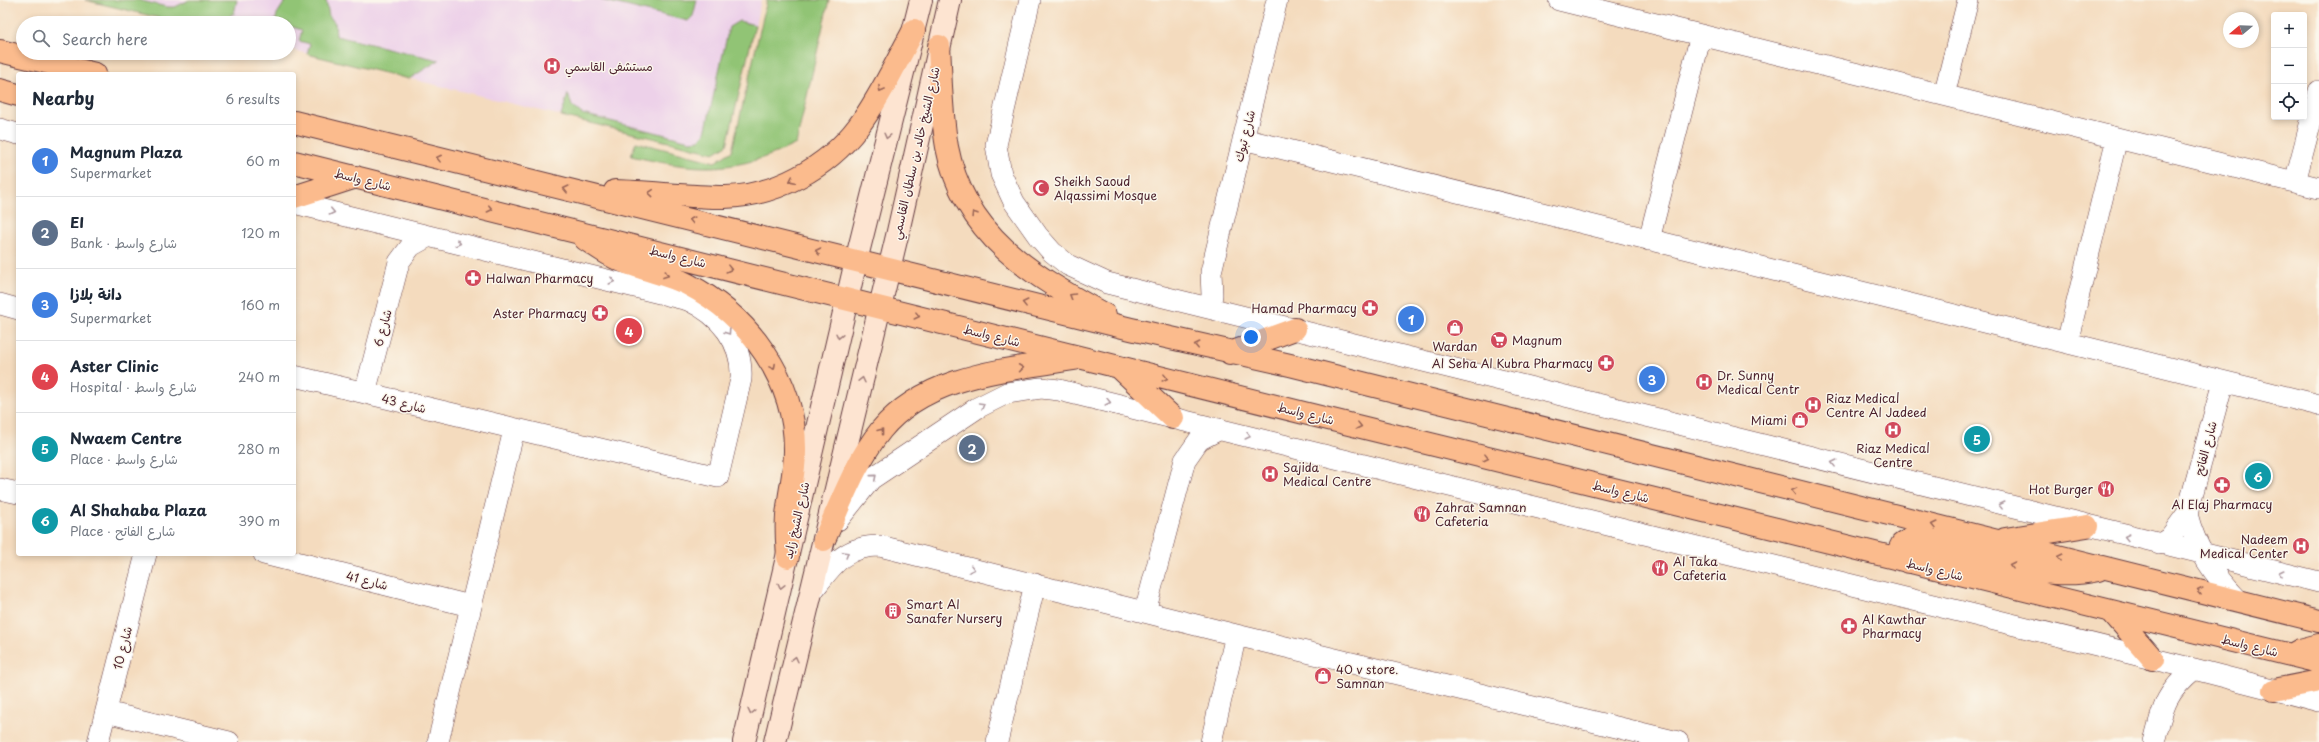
<!DOCTYPE html>
<html lang="en">
<head>
<meta charset="utf-8">
<style>
  :root { --surface:#fff; --page:#f6f6f7; --text:#1f2937; --muted:#747a83; --line:#e0e1e3; --accent:#0b8043 }
  body { margin:0; font-family:"Playpen Sans","Playpen Sans Arabic",sans-serif; background:var(--page); color:var(--text) }
  .controls { position:absolute; right:12px; top:12px; display:grid; overflow:hidden; border-radius:4px; box-shadow:0 2px 6px #0003 }
  .controls button { width:36px; height:36px; display:grid; place-items:center; padding:0; border:0; border-bottom:1px solid var(--line); background:var(--surface); color:var(--text); font:20px sans-serif }
  .compass { position:absolute; left:2223px; top:12px; width:36px; height:36px; border-radius:50%; background:var(--surface); box-shadow:0 2px 6px #0003; rotate:251deg }
  .you { position:absolute; left:1251px; top:337px; width:14px; height:14px; margin:-10px; border:3px solid #fff; border-radius:50%; background:#1a73e8; box-shadow:0 0 0 6px #1a73e833 }
  .badge { display:grid; place-items:center; width:26px; height:26px; border-radius:50%; background:var(--accent); color:#fff; font-size:13px; font-weight:700 }
  .pin { position:absolute; translate:-50% -50%; border:2px solid #fff; box-shadow:0 1px 4px #0006 }
  .list { margin:0; padding:0; list-style:none }
  h2 { display:flex; justify-content:space-between; align-items:center; height:52px; margin:0; padding:0 16px; font-size:17px }
  h2 small { font-size:13px; font-weight:400; color:var(--muted) }
  .list li { display:grid; grid-template-columns:26px 1fr auto; gap:12px; align-items:center; box-sizing:border-box; height:72px; padding:0 16px; border-top:1px solid var(--line) }
  .list b { display:block; font-size:15px; white-space:nowrap }
  .list p { margin:0; font-size:13px; white-space:nowrap; color:var(--muted) }
  .list em { font-size:13px; font-style:normal; color:var(--muted) }
  .icon { flex:none; width:22px; height:22px; fill:none; stroke:currentColor; stroke-width:2; stroke-linecap:round; stroke-linejoin:round }
  .map { position:relative; flex:none; width:2319px; height:742px; overflow:hidden }
  .search { position:absolute; background:var(--surface); box-shadow:0 2px 6px #0003; left:16px; top:16px; width:280px; height:44px; display:flex; align-items:center; gap:10px; box-sizing:border-box; padding:0 14px; border-radius:22px; color:var(--muted); font-size:15px }
  .panel { position:absolute; background:var(--surface); box-shadow:0 2px 6px #0003; left:16px; top:72px; width:280px; height:484px; border-radius:4px }
  .map>svg:first-child { display:block }
</style>
</head>
<body>
<div class="map">
<svg width="2319" height="742" viewBox="0 0 2319 742">
  <rect width="100%" height="100%" fill="#fbf7ec"/>
  <filter id="ink" filterUnits="userSpaceOnUse"><feTurbulence type="fractalNoise" baseFrequency=".025" numOctaves="2"/><feDisplacementMap in="SourceGraphic" scale="8" xChannelSelector="R" yChannelSelector="G"/><feConvolveMatrix kernelMatrix="1 2 1 2 8 2 1 2 1" color-interpolation-filters="sRGB"/></filter>
  <filter id="wash" filterUnits="userSpaceOnUse"><feTurbulence type="fractalNoise" baseFrequency=".012" numOctaves="4" result="noise"/><feDisplacementMap in="SourceGraphic" scale="16" xChannelSelector="R" yChannelSelector="G"/><feGaussianBlur stdDeviation="0.9" result="paint"/><feColorMatrix in="noise" values="0 0 0 0 0 0 0 0 0 0 0 0 0 0 0 0 0 1.4 0 .05"/><feComposite in="paint" operator="in"/></filter>
  <g filter="url(#wash)">
    <rect width="100%" height="100%" fill="#f4dbbe"/>
    <!-- built -->
    <path fill="#edd1e9" d="M85 0H761L727 145 714 153 289 49V23H180Z"/>
    <!-- green -->
    <path fill="#91c475" stroke="#6e7250" d="M85 0H138L167 7H175L189 0H237L234 14H231L229 23H180Z
      M286 0H326L329 16 335 23 336 36 439 60 409 79 307 54 310 44 299 41 302 30 289 26V23H275L277 14Z
      M601 0H697L693 16 688 21Z
      M767 0H829L796 144C735 174 696 171 631 156L636 142 715 162 732 151Z
      M739 21 755 25 727 145 714 153 561 116 568 94 572 106 582 114 690 141 699 140 705 133 729 27Z"/>
  </g>
  <g filter="url(#ink)">
    <g fill="none" stroke-linecap="round" stroke-linejoin="round">
      <!-- minor casing -->
      <g stroke="#643b41" stroke-width="22">
        <path id="minor" d="M1030 0 996 145 1001 174 1014 202 1038 236 1052 252 1068 265 1107 283 2319 582
          M1559 0 2319 188
          M1944 95 1968 0
          M0 129 18 134
          M1243 139 2319 405
          M2295 182 2319 91
          M294 203 688 300C720 315 743 342 741 379L718 477 294 376
          M1649 240 1701 35
          M0 304 18 309
          M1210 307 1212 295 1211 272 1277 0
          M2067 343 2117 138
          M365 393 399 262 411 246 429 236
          M0 489 18 493
          M2187 514C2196 550 2214 575 2239 601
          M838 520 871 479 977 408 1007 393 1041 388 1059 390 2194 669 2319 701
          M2159 544 2171 536 2187 514 2223 382
          M264 554 470 606
          M811 593C832 566 843 546 880 546L1236 635 1678 742
          M1145 612 1185 460 1199 440 1220 429
          M106 712 229 742
          M98 742 146 554
          M438 742 514 430
          M997 742 1035 584
          M1211 742 1236 635
          M2154 742C2163 707 2165 693 2194 669"/>
      </g>
      <!-- secondary casing -->
      <g stroke="#643b41" stroke-width="24">
        <path id="secondary" d="M744 742 856 261 921 0
          M775 742 897 236 950 0"/>
      </g>
      <!-- primary casing -->
      <g stroke="#643b41" stroke-width="24">
        <path id="primary" d="M939 46C941 79 941 114 947 147 964 236 1032 275 1105 315
          M0 51 95 74
          M0 90 18 95
          M294 122 1131 329 1290 365 2319 621
          M294 162C969 328 1643 500 2319 662
          M615 191C652 192 688 197 725 197 775 196 827 168 858 127 880 98 896 62 914 30
          M294 197 356 177
          M585 239C600 249 615 260 633 265 651 272 669 275 687 284 749 316 796 380 795 451 795 471 790 489 788 508 785 524 787 541 788 557
          M1230 353 1295 329
          M1120 368 1173 418
          M2005 539 2087 526
          M824 540C841 503 856 461 881 430 927 374 1008 370 1074 359
          M1908 562 1900 548 1902 544 1909 540C1970 551 2036 584 2098 570
          M2112 612 2153 659
          M2291 655 2300 650 2319 645
          M2274 690 2319 681"/>
      </g>
      <!-- minor -->
      <use href="#minor" stroke="#fff" stroke-width="21"/>
      <!-- secondary -->
      <use href="#secondary" stroke="#fde4d1" stroke-width="22"/>
      <!-- primary -->
      <use href="#primary" stroke="#fbbb8d" stroke-width="22"/>
    </g>
    <!-- one-way arrows -->
    <defs><path id="oneway-chevron" d="M-2-3.5L2.5 0L-2 3.5" fill="none" stroke-width="1.6" stroke-linecap="round" stroke-linejoin="round"/></defs>
    <g stroke="#9a6557">
      <use href="#oneway-chevron" transform="translate(881 89) rotate(119)"/>
      <use href="#oneway-chevron" transform="translate(439 158) rotate(-166)"/>
      <use href="#oneway-chevron" transform="translate(792 180) rotate(154)"/>
      <use href="#oneway-chevron" transform="translate(566 189) rotate(-166)"/>
      <use href="#oneway-chevron" transform="translate(651 193) rotate(-175)"/>
      <use href="#oneway-chevron" transform="translate(490 209) rotate(13)"/>
      <use href="#oneway-chevron" transform="translate(974 214) rotate(-122)"/>
      <use href="#oneway-chevron" transform="translate(692 220) rotate(-166)"/>
      <use href="#oneway-chevron" transform="translate(818 251) rotate(-166)"/>
      <use href="#oneway-chevron" transform="translate(729 269) rotate(14)"/>
      <use href="#oneway-chevron" transform="translate(666 275) rotate(20)"/>
      <use href="#oneway-chevron" transform="translate(1072 296) rotate(-149)"/>
      <use href="#oneway-chevron" transform="translate(1025 303) rotate(-166)"/>
      <use href="#oneway-chevron" transform="translate(917 316) rotate(14)"/>
      <use href="#oneway-chevron" transform="translate(1197 345) rotate(-167)"/>
      <use href="#oneway-chevron" transform="translate(773 367) rotate(62)"/>
      <use href="#oneway-chevron" transform="translate(1021 368) rotate(-8)"/>
      <use href="#oneway-chevron" transform="translate(1165 378) rotate(14)"/>
      <use href="#oneway-chevron" transform="translate(1359 426) rotate(14)"/>
      <use href="#oneway-chevron" transform="translate(881 431) rotate(-52)"/>
      <use href="#oneway-chevron" transform="translate(1486 458) rotate(14)"/>
      <use href="#oneway-chevron" transform="translate(1794 491) rotate(-166)"/>
      <use href="#oneway-chevron" transform="translate(1934 525) rotate(-166)"/>
      <use href="#oneway-chevron" transform="translate(2060 557) rotate(-166)"/>
      <use href="#oneway-chevron" transform="translate(2012 565) rotate(-166)"/>
      <use href="#oneway-chevron" transform="translate(2200 591) rotate(-166)"/>
    </g>
    <g stroke="#a4827e">
      <use href="#oneway-chevron" transform="translate(887 136) rotate(104)"/>
      <use href="#oneway-chevron" transform="translate(839 336) rotate(103)"/>
      <use href="#oneway-chevron" transform="translate(862 380) rotate(-77)"/>
      <use href="#oneway-chevron" transform="translate(781 586) rotate(103)"/>
      <use href="#oneway-chevron" transform="translate(795 659) rotate(-77)"/>
      <use href="#oneway-chevron" transform="translate(751 712) rotate(103)"/>
    </g>
    <g stroke="#ae9aa0">
      <use href="#oneway-chevron" transform="translate(332 212) rotate(13)"/>
      <use href="#oneway-chevron" transform="translate(458 243) rotate(14)"/>
      <use href="#oneway-chevron" transform="translate(612 281) rotate(14)"/>
      <use href="#oneway-chevron" transform="translate(728 332) rotate(56)"/>
      <use href="#oneway-chevron" transform="translate(1108 402) rotate(14)"/>
      <use href="#oneway-chevron" transform="translate(982 405) rotate(-30)"/>
      <use href="#oneway-chevron" transform="translate(1248 436) rotate(14)"/>
      <use href="#oneway-chevron" transform="translate(1834 463) rotate(-166)"/>
      <use href="#oneway-chevron" transform="translate(874 477) rotate(-40)"/>
      <use href="#oneway-chevron" transform="translate(2001 505) rotate(-166)"/>
      <use href="#oneway-chevron" transform="translate(2127 537) rotate(-166)"/>
      <use href="#oneway-chevron" transform="translate(846 554) rotate(-32)"/>
      <use href="#oneway-chevron" transform="translate(972 569) rotate(14)"/>
      <use href="#oneway-chevron" transform="translate(2281 573) rotate(-166)"/>
    </g>
  </g>
  <!-- icons -->
  <defs>
    <g id="hospital-disc" transform="scale(0.9)"><circle r="9.5" fill="#d1495b" stroke="#fbf7ec"/><path d="M-5-5h3v3.5h4V-5h3V5h-3V1.5h-4V5h-3Z" fill="#fff"/></g>
    <g id="mosque-disc" transform="scale(0.9)"><circle r="9.5" fill="#d1495b" stroke="#fbf7ec"/><path d="M3.5-4.9A6 6 0 1 0 3.5 4.9A5 5 0 1 1 3.5-4.9Z" fill="#fff"/></g>
    <g id="pharmacy-disc" transform="scale(0.9)"><circle r="9.5" fill="#d1495b" stroke="#fbf7ec"/><path d="M-2-6h4v4h4v4h-4v4h-4v-4h-4v-4h4Z" fill="#fff"/></g>
    <g id="shop-disc" transform="scale(0.9)"><circle r="9.5" fill="#d1495b" stroke="#fbf7ec"/><path d="M-5-2.5h2.3a2.7 3.5 0 0 1 5.4 0H5L5.5 6h-11ZM-1.5-2.5h3a1.5 2.3 0 0 0-3 0Z" fill="#fff"/></g>
    <g id="supermarket-disc" transform="scale(0.9)"><circle r="9.5" fill="#d1495b" stroke="#fbf7ec"/><path d="M-6-5.5h2.5l.6 2H6L4.5 2H-2.5L-4.4-4H-6ZM-1.5 3.2a1.3 1.3 0 1 0 .1 0ZM3 3.2a1.3 1.3 0 1 0 .1 0Z" fill="#fff"/></g>
    <g id="restaurant-disc" transform="scale(0.9)"><circle r="9.5" fill="#d1495b" stroke="#fbf7ec"/><path d="M-5-6h1v4h1v-4h1v4h1v-4h1v5L-1.5 .5V6h-2V.5L-5-1ZM5-6V6H3V1.5H1.5Q1.5-4 5-6Z" fill="#fff"/></g>
    <g id="building-disc" transform="scale(0.9)"><circle r="9.5" fill="#d1495b" stroke="#fbf7ec"/><path d="M-4-6H4V6H1V3H-1V6H-4ZM-2.5-4.3h1.7v1.8h-1.7ZM.8-4.3h1.7v1.8H.8ZM-2.5-1h1.7V.8h-1.7ZM.8-1h1.7V.8H.8Z" fill="#fff"/></g>
  </defs>
  <g fill-rule="evenodd">
    <use href="#hospital-disc" x="552" y="66"/>
    <use href="#mosque-disc" x="1041" y="188"/>
    <use href="#pharmacy-disc" x="473" y="278"/>
    <use href="#pharmacy-disc" x="1370" y="308"/>
    <use href="#pharmacy-disc" x="600" y="313"/>
    <use href="#shop-disc" x="1455" y="328"/>
    <use href="#supermarket-disc" x="1499" y="340"/>
    <use href="#pharmacy-disc" x="1606" y="363"/>
    <use href="#hospital-disc" x="1704" y="382"/>
    <use href="#hospital-disc" x="1813" y="405"/>
    <use href="#shop-disc" x="1800" y="420"/>
    <use href="#hospital-disc" x="1893" y="430"/>
    <use href="#hospital-disc" x="1270" y="474"/>
    <use href="#pharmacy-disc" x="2222" y="485"/>
    <use href="#restaurant-disc" x="2106" y="489"/>
    <use href="#restaurant-disc" x="1422" y="514"/>
    <use href="#hospital-disc" x="2301" y="546"/>
    <use href="#restaurant-disc" x="1660" y="568"/>
    <use href="#building-disc" x="893" y="611"/>
    <use href="#pharmacy-disc" x="1849" y="626"/>
    <use href="#shop-disc" x="1323" y="676"/>
  </g>
  <g text-anchor="middle" dominant-baseline="central" stroke-width="3" stroke-linejoin="round" paint-order="stroke">
    <!-- poi labels -->
    <g font-size="12" fill="#4a1f2b" stroke="#fbf7ec" text-anchor="start">
      <text x="565" y="66">مستشفى القاسمي</text>
      <text x="1054" y="181">Sheikh Saoud<tspan x="1054" dy="14">Alqassimi Mosque</tspan></text>
      <text x="486" y="278">Halwan Pharmacy</text>
      <text x="1357" y="308" text-anchor="end">Hamad Pharmacy</text>
      <text x="587" y="313" text-anchor="end">Aster Pharmacy</text>
      <text x="1512" y="340">Magnum</text>
      <text x="1455" y="346" text-anchor="middle">Wardan</text>
      <text x="1593" y="363" text-anchor="end">Al Seha Al Kubra Pharmacy</text>
      <text x="1717" y="375">Dr. Sunny<tspan x="1717" dy="14">Medical Centr</tspan></text>
      <text x="1826" y="398">Riaz Medical<tspan x="1826" dy="14">Centre Al Jadeed</tspan></text>
      <text x="1787" y="420" text-anchor="end">Miami</text>
      <text x="1893" y="448" text-anchor="middle">Riaz Medical<tspan x="1893" dy="14">Centre</tspan></text>
      <text x="1283" y="467">Sajida<tspan x="1283" dy="14">Medical Centre</tspan></text>
      <text x="2093" y="489" text-anchor="end">Hot Burger</text>
      <text x="2222" y="504" text-anchor="middle">Al Elaj Pharmacy</text>
      <text x="1435" y="507">Zahrat Samnan<tspan x="1435" dy="14">Cafeteria</tspan></text>
      <text x="2288" y="539" text-anchor="end">Nadeem<tspan x="2288" dy="14">Medical Center</tspan></text>
      <text x="1673" y="561">Al Taka<tspan x="1673" dy="14">Cafeteria</tspan></text>
      <text x="906" y="604">Smart Al<tspan x="906" dy="14">Sanafer Nursery</tspan></text>
      <text x="1862" y="619">Al Kawthar<tspan x="1862" dy="14">Pharmacy</tspan></text>
      <text x="1336" y="669">40 v store.<tspan x="1336" dy="14">Samnan</tspan></text>
    </g>
    <!-- street labels -->
    <g font-size="12" fill="#4a1f2b" stroke="#fbf7ec">
      <text transform="translate(1244 136) rotate(-76)">شارع تبوك</text>
      <text transform="translate(915 153) rotate(-77)">شارع الشيخ خالد بن سلطان القاسمي</text>
      <text transform="translate(363 179) rotate(14)">شارع واسط</text>
      <text transform="translate(678 256) rotate(14)">شارع واسط</text>
      <text transform="translate(382 328) rotate(-75)">شارع 6</text>
      <text transform="translate(992 335) rotate(14)">شارع واسط</text>
      <text transform="translate(404 403) rotate(14)">شارع 43</text>
      <text transform="translate(1306 413) rotate(14)">شارع واسط</text>
      <text transform="translate(2205 448) rotate(-75)">شارع الفاتح</text>
      <text transform="translate(1621 491) rotate(14)">شارع واسط</text>
      <text transform="translate(796 520) rotate(-77)">شارع الشيخ زايد</text>
      <text transform="translate(1935 569) rotate(14)">شارع واسط</text>
      <text transform="translate(367 580) rotate(14)">شارع 41</text>
      <text transform="translate(2250 645) rotate(14)">شارع واسط</text>
      <text transform="translate(122 648) rotate(-76)">شارع 10</text>
    </g>
  </g>
</svg>
<div class="controls">
<button>+</button>
<button>−</button>
<button><svg class="icon" aria-label="locate" viewBox="0 0 24 24"><circle cx="12" cy="12" r="6"/><path d="M12 2v4M12 18v4M2 12h4M18 12h4"/></svg></button>
</div>
<svg class="compass" viewBox="-18 -18 36 36"><path d="M0-13l5 13h-10z" fill="#e53935"/><path d="M0 13l5-13h-10z" fill="#747a83"/></svg>
<div class="you"></div>
<div class="pin badge" style="left:1411px;top:319px;background:#3f7fe0">1</div>
<div class="pin badge" style="left:972px;top:448px;background:#5c6f8a">2</div>
<div class="pin badge" style="left:1652px;top:379px;background:#3f7fe0">3</div>
<div class="pin badge" style="left:629px;top:331px;background:#e0444e">4</div>
<div class="pin badge" style="left:1977px;top:439px;background:#0f9aa8">5</div>
<div class="pin badge" style="left:2258px;top:476px;background:#0f9aa8">6</div>
<div class="search"><svg class="icon" aria-label="search" viewBox="0 0 24 24"><circle cx="10" cy="10" r="6"/><path d="M15 15l6 6"/></svg>Search here</div>
<section class="panel">
<h2>Nearby<small>6 results</small></h2>
<ul class="list">
<li><span class="badge" style="background:#3f7fe0">1</span><div><b>Magnum Plaza</b><p>Supermarket</p></div><em>60 m</em></li>
<li><span class="badge" style="background:#5c6f8a">2</span><div><b>EI</b><p>Bank · شارع واسط</p></div><em>120 m</em></li>
<li><span class="badge" style="background:#3f7fe0">3</span><div><b>دانة بلازا</b><p>Supermarket</p></div><em>160 m</em></li>
<li><span class="badge" style="background:#e0444e">4</span><div><b>Aster Clinic</b><p>Hospital · شارع واسط</p></div><em>240 m</em></li>
<li><span class="badge" style="background:#0f9aa8">5</span><div><b>Nwaem Centre</b><p>Place · شارع واسط</p></div><em>280 m</em></li>
<li><span class="badge" style="background:#0f9aa8">6</span><div><b>Al Shahaba Plaza</b><p>Place · شارع الفاتح</p></div><em>390 m</em></li>
</ul>
</section>
</div>
</body>
</html>
